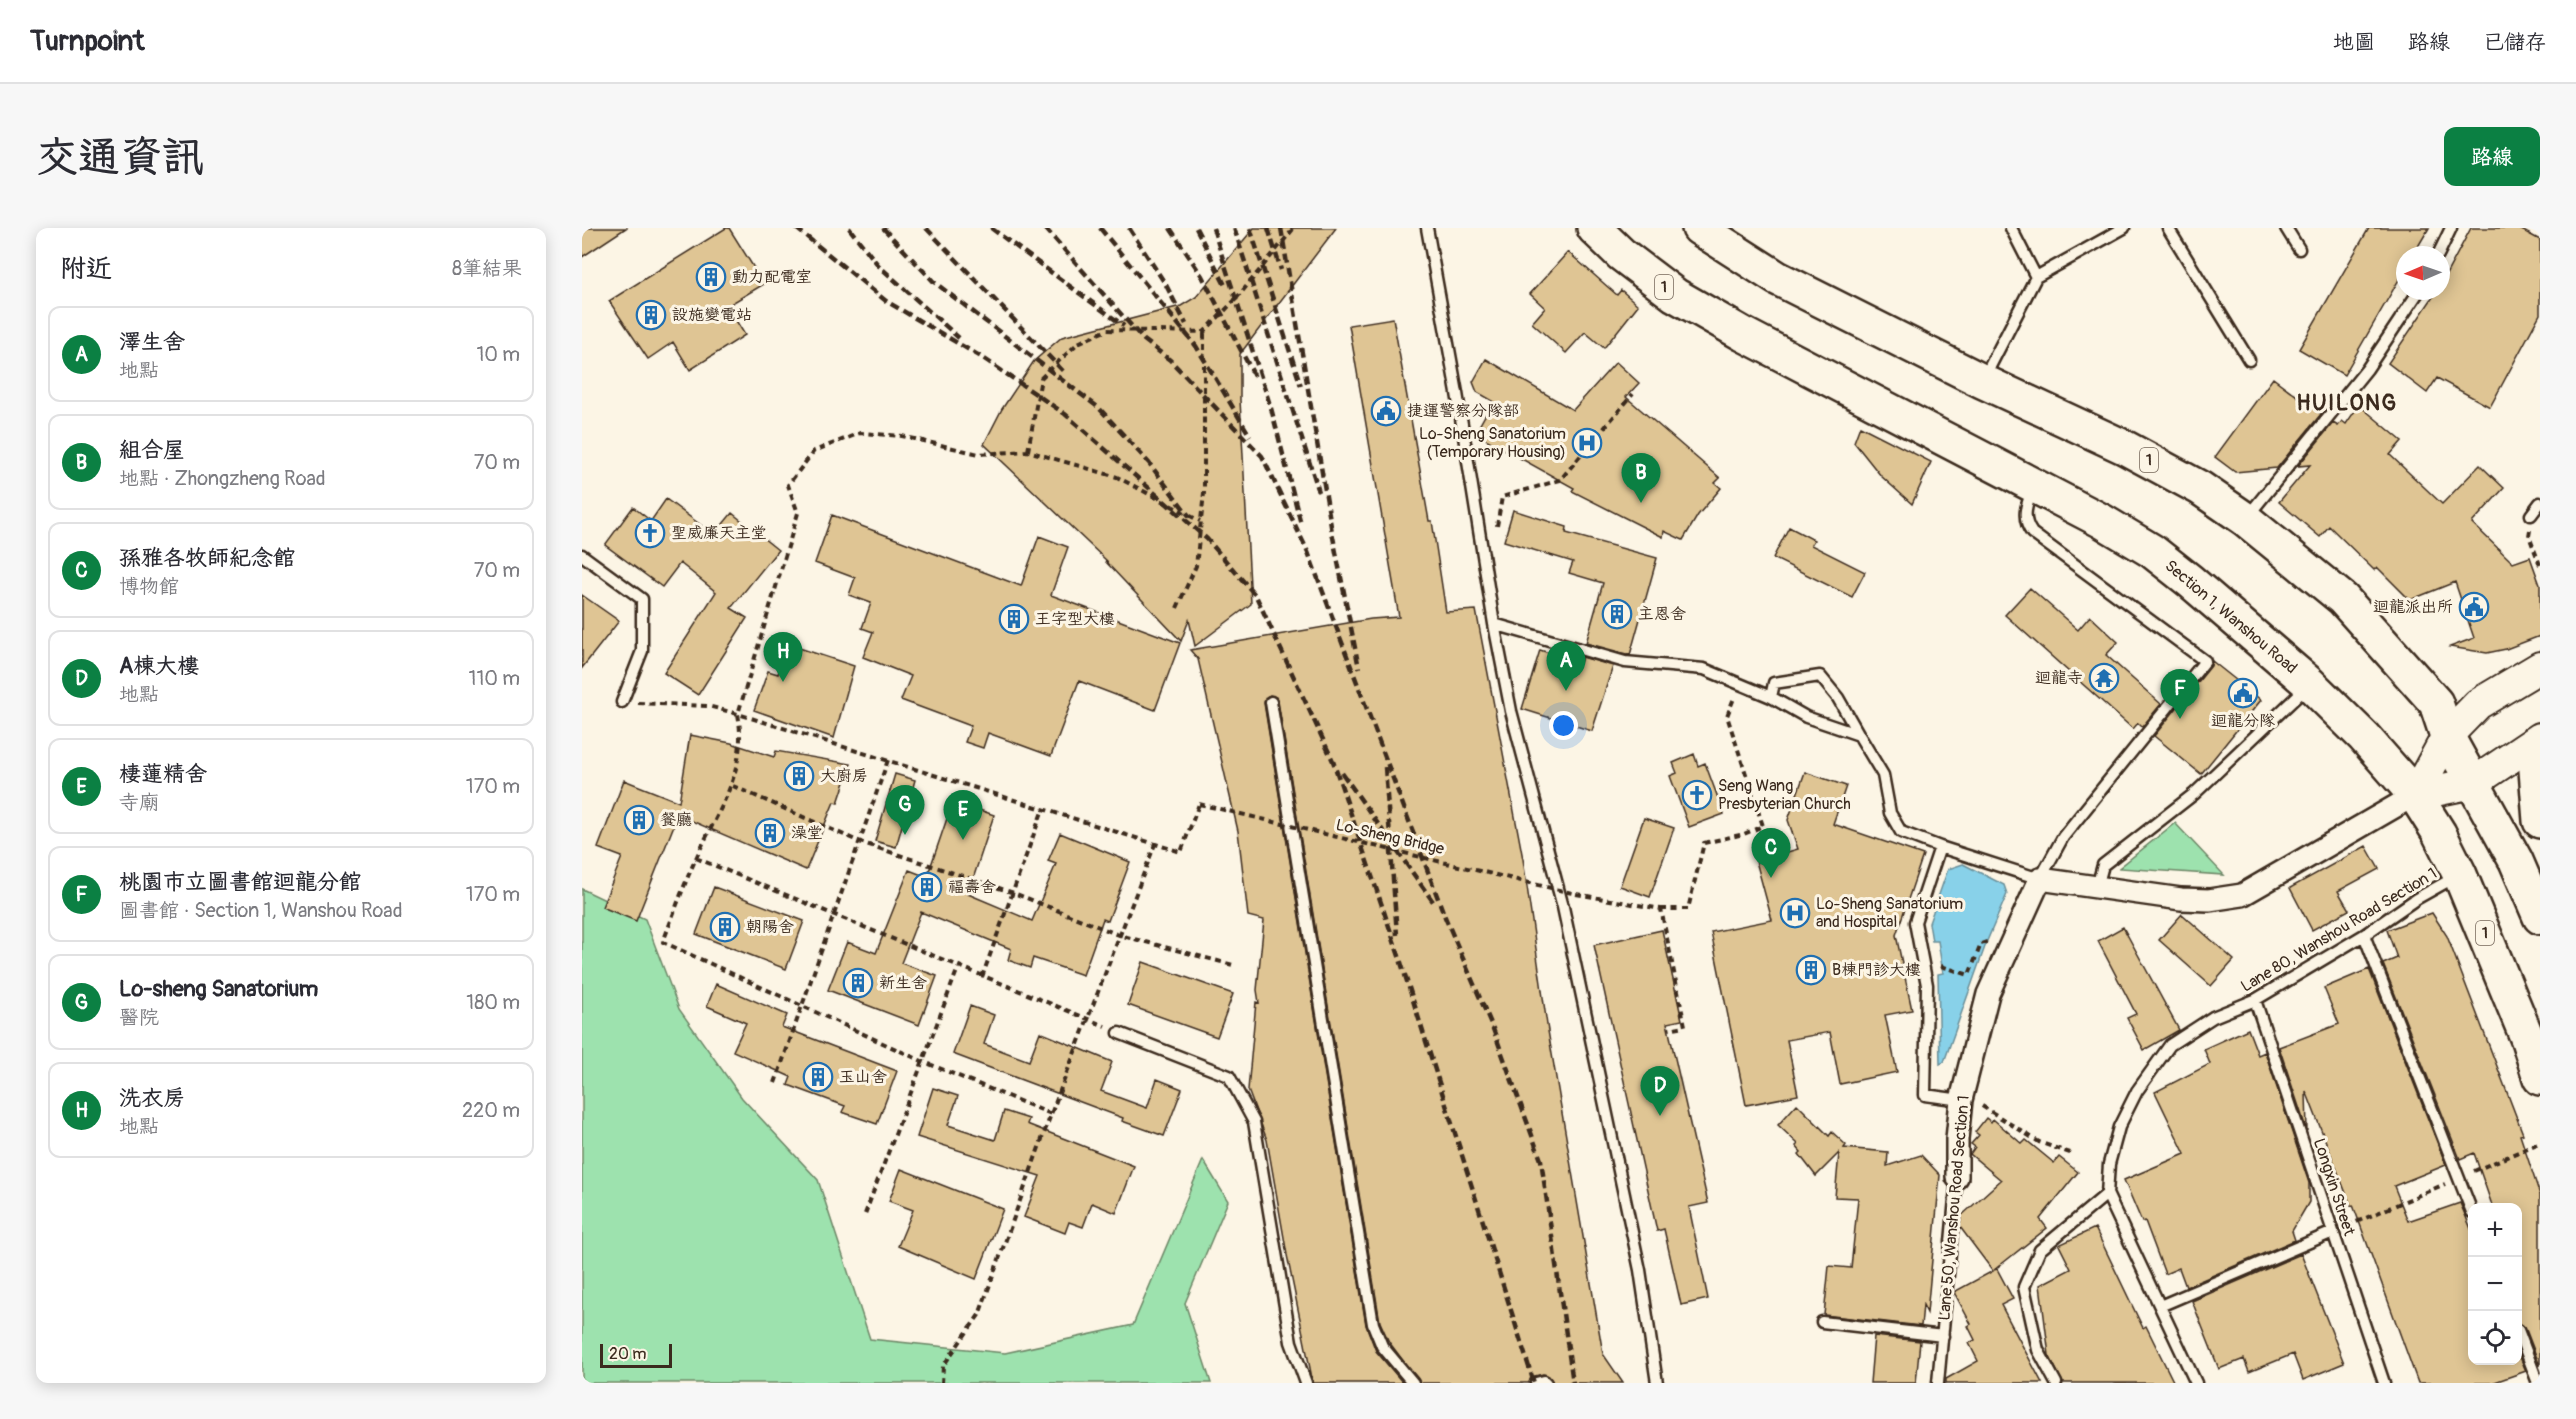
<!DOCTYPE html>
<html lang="zh-TW">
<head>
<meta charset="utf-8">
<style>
  :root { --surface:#fff; --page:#f7f7f7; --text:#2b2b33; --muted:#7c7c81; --line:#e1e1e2; --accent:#0b8043 }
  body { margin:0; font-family:Pangolin,"LXGW WenKai TC",sans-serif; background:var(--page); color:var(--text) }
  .controls { position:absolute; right:18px; bottom:18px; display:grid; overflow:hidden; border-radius:12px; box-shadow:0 3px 15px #0003 }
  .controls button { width:54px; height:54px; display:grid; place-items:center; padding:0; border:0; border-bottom:2px solid var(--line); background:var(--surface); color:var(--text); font:30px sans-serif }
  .compass { position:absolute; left:1814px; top:18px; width:54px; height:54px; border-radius:50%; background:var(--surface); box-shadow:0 3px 15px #0003; rotate:268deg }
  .scale { position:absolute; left:18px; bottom:15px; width:72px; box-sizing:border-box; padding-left:6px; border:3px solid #3b2a1e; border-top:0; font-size:16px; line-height:21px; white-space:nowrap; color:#3b2a1e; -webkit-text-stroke:4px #fcf5e5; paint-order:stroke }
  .you { position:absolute; left:982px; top:498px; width:21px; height:21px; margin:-15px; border:4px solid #fff; border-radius:50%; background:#1a73e8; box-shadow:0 0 0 9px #1a73e833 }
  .badge { display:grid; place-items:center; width:39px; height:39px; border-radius:50%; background:var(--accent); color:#fff; font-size:20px; font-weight:700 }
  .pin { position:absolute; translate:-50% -50px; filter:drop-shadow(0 2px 3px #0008) }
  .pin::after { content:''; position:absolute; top:32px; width:21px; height:18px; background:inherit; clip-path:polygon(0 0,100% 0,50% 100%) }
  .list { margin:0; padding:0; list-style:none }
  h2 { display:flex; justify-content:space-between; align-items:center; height:78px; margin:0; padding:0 24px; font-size:26px }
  h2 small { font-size:20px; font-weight:400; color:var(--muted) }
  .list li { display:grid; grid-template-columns:39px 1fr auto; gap:18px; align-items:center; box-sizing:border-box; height:96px; margin:0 12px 12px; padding:0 12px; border:2px solid var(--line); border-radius:12px }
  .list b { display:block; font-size:22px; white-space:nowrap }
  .list p { margin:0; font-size:20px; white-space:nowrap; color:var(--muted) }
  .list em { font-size:20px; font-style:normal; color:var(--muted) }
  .icon { flex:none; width:33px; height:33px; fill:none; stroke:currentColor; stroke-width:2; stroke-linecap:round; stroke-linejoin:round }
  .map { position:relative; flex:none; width:1958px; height:1155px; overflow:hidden; border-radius:12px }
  header { display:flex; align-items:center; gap:36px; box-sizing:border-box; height:84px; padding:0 30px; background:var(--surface); border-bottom:2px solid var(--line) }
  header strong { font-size:28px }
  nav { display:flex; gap:33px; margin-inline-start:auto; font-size:21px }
  .intro { display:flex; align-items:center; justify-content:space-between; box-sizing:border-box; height:144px; padding:0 36px }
  h1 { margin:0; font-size:42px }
  .button { padding:15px 27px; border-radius:12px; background:var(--accent); color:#fff; font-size:21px; font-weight:700 }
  main { display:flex; gap:36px; padding:0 36px }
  aside { flex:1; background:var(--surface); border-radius:12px; box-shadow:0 3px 15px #0003 }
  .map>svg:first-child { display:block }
</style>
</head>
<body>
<header>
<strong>Turnpoint</strong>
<nav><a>地圖</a><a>路線</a><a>已儲存</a></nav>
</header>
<div class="intro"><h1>交通資訊</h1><a class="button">路線</a></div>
<main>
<aside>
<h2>附近<small>8筆結果</small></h2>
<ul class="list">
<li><span class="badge">A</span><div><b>澤生舍</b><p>地點</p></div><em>10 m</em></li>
<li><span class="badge">B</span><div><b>組合屋</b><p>地點 · Zhongzheng Road</p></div><em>70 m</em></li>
<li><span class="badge">C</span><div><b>孫雅各牧師紀念館</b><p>博物館</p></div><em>70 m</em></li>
<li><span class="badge">D</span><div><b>A棟大樓</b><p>地點</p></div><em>110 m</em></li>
<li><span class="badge">E</span><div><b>棲蓮精舍</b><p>寺廟</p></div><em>170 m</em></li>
<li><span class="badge">F</span><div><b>桃園市立圖書館迴龍分館</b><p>圖書館 · Section 1, Wanshou Road</p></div><em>170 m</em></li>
<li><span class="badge">G</span><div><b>Lo-sheng Sanatorium</b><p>醫院</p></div><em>180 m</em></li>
<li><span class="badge">H</span><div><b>洗衣房</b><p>地點</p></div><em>220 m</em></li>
</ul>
</aside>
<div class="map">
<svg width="1958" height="1155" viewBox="0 0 1958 1155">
  <rect width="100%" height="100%" fill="#fcf5e5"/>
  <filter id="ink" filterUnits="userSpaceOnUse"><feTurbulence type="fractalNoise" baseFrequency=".0167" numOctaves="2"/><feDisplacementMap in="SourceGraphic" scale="12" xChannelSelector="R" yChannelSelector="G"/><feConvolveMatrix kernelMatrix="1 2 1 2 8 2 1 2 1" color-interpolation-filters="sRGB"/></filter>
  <g filter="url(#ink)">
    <!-- green -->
    <path fill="#9de2ae" stroke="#6c8666" stroke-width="1.5" d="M1593 595 1642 647 1537 640Z
      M0 661 63 691 97 781 160 870 236 952 288 1111 423 1125 551 1097 621 932 646 973 603 1075 629 1155H0Z"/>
    <!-- water -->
    <path fill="#88d1e9" stroke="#698e98" stroke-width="1.5" d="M1381 636 1422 657 1425 666 1405 713 1362 834 1358 836 1356 746 1361 745 1356 713H1350L1347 695 1366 641Z"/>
    <!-- building -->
    <path fill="#dfc594" stroke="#3b2a1e" stroke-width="1.5" d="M0 0H44L0 29Z
      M144 0H147L182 56 145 78 163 107 108 142 91 114 66 131 27 73Z
      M672 0H754L658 126V172L669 376 613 418 607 392 599 413 523 333 526 334 402 216 420 181 452 133 480 109 599 78 614 69Z
      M1787 0H1847L1831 27H1823V41L1762 147 1717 121Z
      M1889 0H1936L1958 12V86L1908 179 1855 150 1845 165 1806 135 1855 63H1859V56Z
      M986 24 1035 67 1039 62 1056 77 1022 120 1003 104 984 125 950 95 963 80 948 66Z
      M811 90 847 293H850L864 384 894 382 941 631 965 797 1021 1126 1041 1155H971L967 1148 961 1146 949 1149 947 1155H838L807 1114 798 1094 696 473 694 469 688 467 684 469 682 475 784 1097 794 1123 821 1155H731L705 1027 685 912 666 862 674 774 677 775 675 762 682 692 666 688 656 603 616 431 608 422 789 391 817 389 767 97Z
      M904 131 991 182 1034 134 1057 155 1044 169 1138 250 1133 255 1139 260 1116 287 1101 312 1082 303 1081 309 990 263 992 260 900 209 903 204 896 200 911 173 895 164 891 154Z
      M1691 150 1739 186 1695 240 1653 244 1633 229Z
      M1777 177 1820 213 1808 227 1860 276 1898 237 1922 260 1890 295 1931 335 1948 329 1958 357V408L1924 421 1905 425 1868 419 1892 410 1873 354 1828 372 1795 339 1792 342 1747 298 1738 309 1697 274 1728 237 1716 238 1751 195 1756 198 1760 193 1764 196Z
      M1278 198 1349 234 1330 276 1299 248 1272 214Z
      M84 271 132 307 150 285 196 322 149 380 165 390 116 467 82 445 134 364 98 335 80 359 23 317 51 279 69 293Z
      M931 282 985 299 984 305 1075 330 1048 427 1004 415 1021 355 987 345 991 334 922 313Z
      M250 287 439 358 457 308 486 319 469 367 598 415 573 482 497 453 469 528 406 505 401 520 383 514 389 498 319 472 329 448 281 429 291 404 280 400 289 375 267 367 273 350 233 335Z
      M1207 299 1232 312 1229 317 1283 344 1270 369 1191 330Z
      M1448 360 1496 402 1508 388 1536 414 1524 427 1579 476 1560 499 1556 495 1551 501 1423 387Z
      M0 367 37 393 0 440Z
      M205 416 272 438 252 510 172 482 186 443 196 446Z
      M958 422 998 435 1000 429 1031 438 1010 503 940 481Z
      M1630 433 1679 472 1619 546 1572 508 1629 438Z
      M108 507 149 515 192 529 194 523 269 536 256 575 252 574 224 642 96 587 54 693 20 679 40 629 16 620 42 552 97 574Z
      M1112 526 1116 538 1123 535 1142 586 1107 599 1088 548 1095 545 1091 535Z
      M1223 544 1264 558 1251 596 1341 627 1314 707 1330 782 1303 787 1315 844 1258 856 1248 804 1205 812 1216 867 1164 877 1129 704 1190 692 1174 633 1216 621 1206 592Z
      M313 546 333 552 314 619 293 613Z
      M371 573 412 587 386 666 450 693 474 636 466 633 478 605 548 634 526 693 521 691 501 747 451 730 448 740 426 732 429 721 339 684 319 735 355 748 337 797 246 762 265 714 294 725 327 642 345 649Z
      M1062 590 1092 600 1068 669 1038 658Z
      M1784 618 1797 641 1756 663 1767 682 1730 702 1708 660Z
      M132 659 222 693 204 741 114 706Z
      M1850 685 1865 708 1941 906 1938 907 1958 967V1138L1943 1099 1935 1095V980H1911L1892 925 1878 931 1801 736 1815 730 1805 702Z
      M1600 686 1652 732 1629 758 1577 712Z
      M1541 699 1597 802 1562 822 1545 790 1554 786 1516 713Z
      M1080 702 1100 792 1085 795 1126 975 1107 979 1126 1071 1099 1077 1082 1001 1075 1003 1012 717Z
      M561 734 651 766 635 809 546 777Z
      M1787 741 1864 937 1812 958 1826 993 1878 975 1890 1003V1132H1935V1122L1944 1143 1910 1155H1836L1771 977 1769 978 1724 863 1725 903 1697 819 1757 796 1742 760Z
      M134 756 205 787 200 799 315 843 295 896 260 884 263 878 206 857 209 849 151 823 164 795 125 778Z
      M388 778 412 787 402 816 447 833 458 804 530 834 519 863 565 880 575 851 600 861 582 908 540 893 541 890 371 826Z
      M1666 801 1676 827 1683 824 1727 955V974L1710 1003 1713 1012 1604 1059 1597 1040 1583 1046 1563 993 1560 994 1542 952 1603 926 1573 864 1628 836 1622 821Z
      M351 860 376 868 366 897 413 912 422 883 447 891 445 896 552 938 534 985 510 975 501 999 487 994 483 1005 442 989 458 948 335 909Z
      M1215 876 1247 908 1250 904 1264 917 1262 920 1306 924 1305 938 1339 927 1358 947 1345 1085 1341 1077 1339 1098 1242 1087 1247 1038 1269 1040 1276 970 1253 969 1257 925 1234 948 1217 926 1219 924 1214 918 1216 916 1196 897Z
      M1404 890 1409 894 1411 891 1440 916 1444 912 1472 935 1477 929 1496 944 1458 991 1465 1000 1412 1042 1415 1041 1431 1071 1419 1077 1460 1155H1364V1151L1396 1133 1387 1115 1393 1112 1386 1098 1389 1096 1372 1064 1411 1043 1378 999 1379 988 1419 952 1388 926 1393 919 1389 916 1397 907 1393 904Z
      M319 941 421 981 394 1051 316 1018 331 982 307 973Z
      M1513 1000 1561 1100 1564 1098 1592 1155H1481L1467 1127 1458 1057 1489 1041 1477 1017Z
      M1719 1026 1762 1135 1721 1152 1711 1126 1667 1144 1662 1131 1637 1141 1610 1073Z
      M1292 1108 1338 1113 1334 1155H1288Z"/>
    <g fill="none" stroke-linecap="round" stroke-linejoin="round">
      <!-- lane casing -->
      <g stroke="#3b2a1e" stroke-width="15">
        <path id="lane" d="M845 0 875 165 912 396 929 483 981 679 1058 1042 1075 1155
          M1586 0 1667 132
          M1704 0 1717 21
          M1856 27 1869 0
          M1454 49 1542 0
          M1402 150 1454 49 1429 0
          M1949 287 1958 275
          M1665 289 1785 141 1837 63
          M0 327 60 371V423L40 474
          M912 396 1043 434 1122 441 1189 469
          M689 474 791 1096 800 1118 831 1155
          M1277 507 1256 470 1238 448 1192 455 1189 469 1224 489 1277 507 1301 547 1308 585 1319 604 1358 619
          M1515 659 1521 637 1612 566 1726 458
          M1782 707 1890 984
          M1673 772 1802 1155
          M537 805 647 848 672 894 709 1114 724 1155
          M1379 872 1343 867 1345 757 1333 694 1358 619 1458 651 1481 609 1623 433 1450 305C1439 290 1444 276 1452 260
          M1525 966 1614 1155
          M1578 1078 1751 1004
          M1240 1094 1361 1108
          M1936 1102 1956 1155
          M954 1155 962 1153 964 1155
          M1356 1155 1375 949
          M1474 1155 1456 1122 1442 1059 1458 1022 1525 966 1527 936 1537 899 1555 863 1588 817 1631 789 1673 772 1782 707 1834 671 1875 648"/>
      </g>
      <!-- street casing -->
      <g stroke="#3b2a1e" stroke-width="26">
        <path id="street" d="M1375 949V911L1379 872 1406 766 1458 651 1599 671 1627 672 1660 667 1833 567"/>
      </g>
      <!-- secondary casing -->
      <g stroke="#3b2a1e" stroke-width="34">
        <path id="secondary" d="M1833 567 1865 508 1896 476 1958 439
          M1833 567 1891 555 1958 510"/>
      </g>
      <!-- primary casing -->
      <g stroke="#3b2a1e" stroke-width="38">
        <path id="primary" d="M1012 0 1039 26 1093 67 1161 106 1520 293 1570 323 1608 353 1728 456 1782 509 1833 567 1857 605 1878 647 1946 812 1958 850
          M1117 0 1195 50 1400 153 1542 219 1618 260 1663 291 1761 371 1854 475 1865 508 1934 633 1958 689
          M1958 527 1954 542 1958 593"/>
      </g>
      <!-- path -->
      <path stroke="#3b2a1e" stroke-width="4" stroke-dasharray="6 4.5" stroke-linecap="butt" d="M446 223 459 150 496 115 525 102 622 104 654 71
        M915 298 920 269 978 252 1051 166
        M1948 302 1947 308 1958 337
        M595 380 614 338 622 265V104
        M56 475 126 478 156 486 599 624 617 576
        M151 558 278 614 432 665 537 707 651 737
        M114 630 523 798
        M994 666 1079 681 1103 798 1087 801
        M1079 681H1106L1122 615 1162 606 1181 598 1145 488 1152 470
        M1359 738 1387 747 1399 716 1407 713
        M400 749 461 581
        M193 855 306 532
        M1400 878 1457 914 1491 926
        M469 886 340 833 81 714C92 685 102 656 115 628 137 581 166 542 156 486L216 285 206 257 232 223 278 205 320 208 397 226 446 223 535 249 618 293
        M1892 943 1955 916
        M283 986 376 740
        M1765 998 1863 956
        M360 1155 361 1138 397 1087 469 886 573 616"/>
      <!-- lane -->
      <use href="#lane" stroke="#fcf5e5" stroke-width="10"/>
      <!-- street -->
      <use href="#street" stroke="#fcf5e5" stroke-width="21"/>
      <!-- secondary -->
      <use href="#secondary" stroke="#fcf5e5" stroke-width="30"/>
      <!-- primary -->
      <use href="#primary" stroke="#fcf5e5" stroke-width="33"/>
      <!-- rail -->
      <path stroke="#3b2a1e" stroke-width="4.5" stroke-dasharray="9 4.5" stroke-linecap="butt" d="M214 0 304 73 401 130 483 186 625 311 674 368 751 533 817 728 952 1155
        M267 0 297 38 377 110
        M301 0 352 54 517 180 567 235 608 289
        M344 0 483 145
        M409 0 542 98
        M463 0 562 112 588 132 680 228 726 324 863 689 910 798 959 932 991 1155
        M518 0 614 118 668 208
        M547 0 584 57 604 96
        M588 0 620 48 674 151
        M614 0 644 59
        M631 0 689 180 719 296
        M652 0 737 264
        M668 0 719 158
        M686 0 699 42
        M699 0 750 304 777 440
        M803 539 815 707
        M760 545 852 675"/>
      <!-- path-bridge -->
      <path stroke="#3b2a1e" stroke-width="4" stroke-dasharray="6 4.5" stroke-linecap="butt" d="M654 71 712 0
        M617 576 994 666"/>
    </g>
  </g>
  <!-- icons -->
  <defs>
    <g id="building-ring" transform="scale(1.5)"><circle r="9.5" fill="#fcf5e5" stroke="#1f6fb2" stroke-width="1.5"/><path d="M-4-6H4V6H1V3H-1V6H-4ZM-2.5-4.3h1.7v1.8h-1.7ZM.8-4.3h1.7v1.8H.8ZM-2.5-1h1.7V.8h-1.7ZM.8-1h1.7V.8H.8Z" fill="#1f6fb2"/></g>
    <g id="civic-ring" transform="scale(1.5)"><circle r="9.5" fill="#fcf5e5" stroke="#1f6fb2" stroke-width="1.5"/><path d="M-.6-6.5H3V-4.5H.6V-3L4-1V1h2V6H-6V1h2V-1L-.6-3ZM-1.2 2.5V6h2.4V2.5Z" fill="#1f6fb2"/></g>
    <g id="hospital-ring" transform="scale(1.5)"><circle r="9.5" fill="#fcf5e5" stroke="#1f6fb2" stroke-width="1.5"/><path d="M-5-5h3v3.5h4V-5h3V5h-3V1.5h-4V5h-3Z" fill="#1f6fb2"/></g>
    <g id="church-ring" transform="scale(1.5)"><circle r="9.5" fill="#fcf5e5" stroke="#1f6fb2" stroke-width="1.5"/><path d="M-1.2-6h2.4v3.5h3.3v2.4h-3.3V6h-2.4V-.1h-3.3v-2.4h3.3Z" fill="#1f6fb2"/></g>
    <g id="temple-ring" transform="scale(1.5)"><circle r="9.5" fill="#fcf5e5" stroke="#1f6fb2" stroke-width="1.5"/><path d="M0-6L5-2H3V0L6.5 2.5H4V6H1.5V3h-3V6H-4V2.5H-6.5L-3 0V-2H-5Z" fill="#1f6fb2"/></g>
  </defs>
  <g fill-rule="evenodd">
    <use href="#building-ring" x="129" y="49"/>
    <use href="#building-ring" x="69" y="87"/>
    <use href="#civic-ring" x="804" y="183"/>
    <use href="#hospital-ring" x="1005" y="215"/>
    <use href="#church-ring" x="68" y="305"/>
    <use href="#civic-ring" x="1892" y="379"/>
    <use href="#building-ring" x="1035" y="386"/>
    <use href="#building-ring" x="432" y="391"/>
    <use href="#temple-ring" x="1522" y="450"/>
    <use href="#civic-ring" x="1661" y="465"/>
    <use href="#building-ring" x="217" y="548"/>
    <use href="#church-ring" x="1115" y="567"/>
    <use href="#building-ring" x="57" y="592"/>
    <use href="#building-ring" x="188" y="605"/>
    <use href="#building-ring" x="345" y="659"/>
    <use href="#hospital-ring" x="1213" y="685"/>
    <use href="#building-ring" x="143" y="699"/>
    <use href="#building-ring" x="1229" y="742"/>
    <use href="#building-ring" x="276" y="755"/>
    <use href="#building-ring" x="236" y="849"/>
  </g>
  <g text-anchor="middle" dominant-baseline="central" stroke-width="6" stroke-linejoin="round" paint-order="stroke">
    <!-- shield labels -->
    <g fill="#fcf5e5" stroke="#75675a" stroke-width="1.5">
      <rect x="1073" y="47" width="18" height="24" rx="4.5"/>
      <rect x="1558" y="220" width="18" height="24" rx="4.5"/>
      <rect x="1894" y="693" width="18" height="24" rx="4.5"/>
    </g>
    <g font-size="15" font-weight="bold" fill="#3b2a1e">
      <text x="1082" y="59">1</text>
      <text x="1567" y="232">1</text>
      <text x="1903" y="705">1</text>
    </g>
    <!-- poi labels -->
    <g font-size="16" fill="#3b2a1e" stroke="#fcf5e5" text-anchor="start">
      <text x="150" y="49">動力配電室</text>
      <text x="90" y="87">設施變電站</text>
      <text x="825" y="183">捷運警察分隊部</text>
      <text x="984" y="206" text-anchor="end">Lo-Sheng Sanatorium<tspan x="984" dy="18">(Temporary Housing)</tspan></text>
      <text x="89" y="305">聖威廉天主堂</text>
      <text x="1871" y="379" text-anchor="end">迴龍派出所</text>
      <text x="1056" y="386">主恩舍</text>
      <text x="453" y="391">王字型大樓</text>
      <text x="1501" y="450" text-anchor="end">迴龍寺</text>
      <text x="1661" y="493" text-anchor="middle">迴龍分隊</text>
      <text x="238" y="548">大廚房</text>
      <text x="1136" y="558">Seng Wang<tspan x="1136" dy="18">Presbyterian Church</tspan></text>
      <text x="78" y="592">餐廳</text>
      <text x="209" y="605">澡堂</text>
      <text x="366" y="659">福壽舍</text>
      <text x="1234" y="676">Lo-Sheng Sanatorium<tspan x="1234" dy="18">and Hospital</tspan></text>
      <text x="164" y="699">朝陽舍</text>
      <text x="1250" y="742">B棟門診大樓</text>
      <text x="297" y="755">新生舍</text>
      <text x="257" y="849">玉山舍</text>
    </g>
    <!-- street labels -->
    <g font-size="16" fill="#3b2a1e" stroke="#fcf5e5">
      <text transform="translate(1649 389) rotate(40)">Section 1, Wanshou Road</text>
      <text transform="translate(808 609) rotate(13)">Lo-Sheng Bridge</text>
      <text transform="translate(1757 702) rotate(-31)">Lane 80, Wanshou Road Section 1</text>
      <text transform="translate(1752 959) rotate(72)">Longxin Street</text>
      <text transform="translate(1372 980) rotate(-85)">Lane 50, Wanshou Road Section 1</text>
    </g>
    <!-- district labels -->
    <g font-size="22" font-weight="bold" letter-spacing="1.5" fill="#3b2a1e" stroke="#fcf5e5">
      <text x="1765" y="175">HUILONG</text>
    </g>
  </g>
</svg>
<div class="controls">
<button>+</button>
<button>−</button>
<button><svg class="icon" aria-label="locate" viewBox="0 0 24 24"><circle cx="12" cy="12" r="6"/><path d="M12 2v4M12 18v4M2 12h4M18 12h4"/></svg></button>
</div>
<svg class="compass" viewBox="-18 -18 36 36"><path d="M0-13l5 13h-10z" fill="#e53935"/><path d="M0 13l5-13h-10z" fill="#7c7c81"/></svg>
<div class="scale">20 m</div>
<div class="you"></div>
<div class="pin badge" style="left:984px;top:463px">A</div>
<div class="pin badge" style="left:1059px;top:275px">B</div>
<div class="pin badge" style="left:1189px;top:650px">C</div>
<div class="pin badge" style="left:1078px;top:888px">D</div>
<div class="pin badge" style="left:381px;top:612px">E</div>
<div class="pin badge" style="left:1598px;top:491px">F</div>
<div class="pin badge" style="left:323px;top:607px">G</div>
<div class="pin badge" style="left:201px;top:454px">H</div>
</div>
</main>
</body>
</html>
